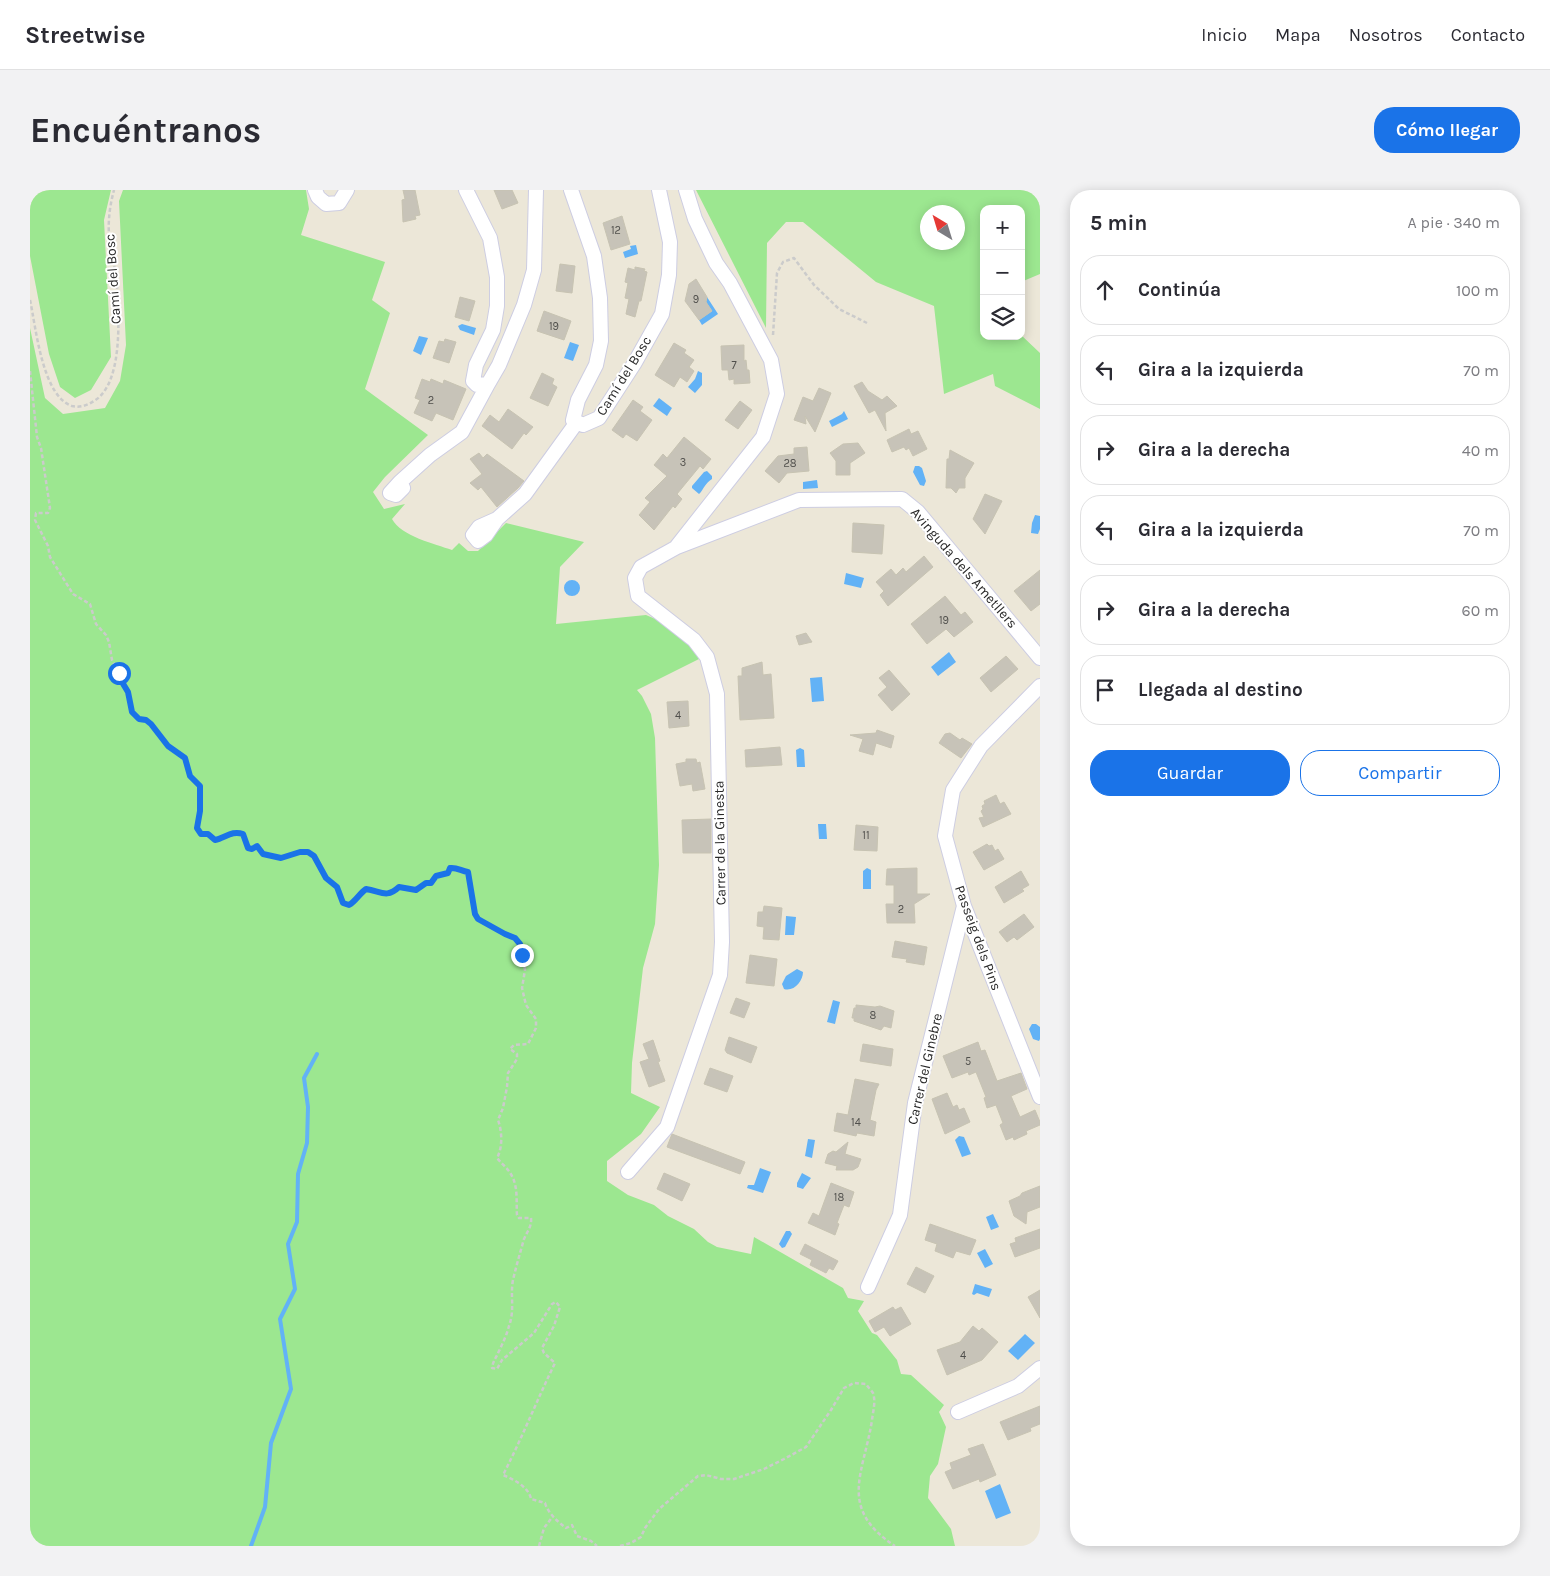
<!DOCTYPE html>
<html lang="es">
<head>
<meta charset="utf-8">
<style>
  :root { --surface:#fff; --page:#f2f2f3; --text:#2b2b33; --muted:#7c7c81; --line:#e1e1e2; --accent:#1a73e8 }
  body { margin:0; font-family:Karla,sans-serif; background:var(--page); color:var(--text) }
  .controls { position:absolute; right:15px; top:15px; display:grid; overflow:hidden; border-radius:10px; box-shadow:0 2px 12px #0003 }
  .controls button { width:45px; height:45px; display:grid; place-items:center; padding:0; border:0; border-bottom:1px solid var(--line); background:var(--surface); color:var(--text); font:25px sans-serif }
  .compass { position:absolute; left:890px; top:15px; width:45px; height:45px; border-radius:50%; background:var(--surface); box-shadow:0 2px 12px #0003; rotate:322deg }
  .stop { position:absolute; width:15px; height:15px; margin:-11px; border:4px solid #1a73e8; border-radius:50%; background:#fff }
  .stop.end { background:#1a73e8; border-color:#fff; box-shadow:0 1px 5px #0008 }
  .list { margin:0; padding:0; list-style:none }
  h2 { display:flex; justify-content:space-between; align-items:center; height:65px; margin:0; padding:0 20px; font-size:21px }
  h2 small { font-size:16px; font-weight:400; color:var(--muted) }
  .list li { display:grid; grid-template-columns:32px 1fr auto; gap:15px; align-items:center; box-sizing:border-box; height:70px; margin:0 10px 10px; padding:0 10px; border:1px solid var(--line); border-radius:20px }
  .list b { display:block; font-size:19px; white-space:nowrap }
  .list em { font-size:16px; font-style:normal; color:var(--muted) }
  .actions { display:flex; gap:10px; padding:15px 20px }
  .actions a { flex:1; padding:11px 0; border:1px solid var(--accent); border-radius:20px; text-align:center; font-size:18px; color:var(--accent) }
  .actions .main { background:var(--accent); color:#fff }
  .icon { flex:none; width:28px; height:28px; fill:none; stroke:currentColor; stroke-width:2; stroke-linecap:round; stroke-linejoin:round }
  .map { position:relative; flex:none; width:1010px; height:1356px; overflow:hidden; border-radius:20px }
  header { display:flex; align-items:center; gap:30px; box-sizing:border-box; height:70px; padding:0 25px; background:var(--surface); border-bottom:1px solid var(--line) }
  header strong { font-size:24px }
  nav { display:flex; gap:28px; margin-inline-start:auto; font-size:18px }
  .intro { display:flex; align-items:center; justify-content:space-between; box-sizing:border-box; height:120px; padding:0 30px }
  h1 { margin:0; font-size:35px }
  .button { padding:12px 22px; border-radius:20px; background:var(--accent); color:#fff; font-size:18px; font-weight:700 }
  main { display:flex; gap:30px; padding:0 30px }
  aside { flex:1; background:var(--surface); border-radius:20px; box-shadow:0 2px 12px #0003 }
  .map>svg:first-child { display:block }
</style>
</head>
<body>
<header>
<strong>Streetwise</strong>
<nav><a>Inicio</a><a>Mapa</a><a>Nosotros</a><a>Contacto</a></nav>
</header>
<div class="intro"><h1>Encuéntranos</h1><a class="button">Cómo llegar</a></div>
<main>
<div class="map">
<svg width="1010" height="1356" viewBox="0 0 1010 1356">
  <rect width="100%" height="100%" fill="#ece7d8"/>
  <!-- green -->
  <path fill="#9ce790" fill-rule="evenodd" d="M0 0H81L74 30 81 167 61 200 45 208 30 197 19 164 0 66Z
    M93 0H276L279 19 271 45 355 72 342 110 360 123 335 199 398 245 355 287 343 302 354 319 375 314 362 329C371 346 405 354 422 360L429 353 438 361H448L476 333 554 352 530 377 526 434 616 425 630 431 656 450 671 468 607 500 612 506 621 524 625 548 629 675 625 734 613 778 602 873 601 903 630 917 611 944 577 971V991L598 1005 624 1015 638 1026 664 1039 678 1052 687 1057 721 1064 724 1047 813 1098 818 1108 834 1111 828 1121 842 1143 847 1145 867 1170 871 1184 881 1185 914 1215 909 1222 916 1237 908 1274 900 1286 898 1308 921 1339 925 1356H0V138L15 208 33 224 75 218 90 191 96 155 89 11Z
    M666 0H1010V84L991 92V19H954V146L991 145 1010 163V219L965 196 963 184 914 204 904 116 846 92 773 32H756L737 53 736 138ZM928 22V52H898V22Z"/>
  <!-- water -->
  <path fill="#62b2f6" d="M606 55 608 64 595 68 593 62 601 59 600 56Z
    M677 107 688 124 672 135 669 130 682 121 676 112Z
    M432 134 446 138 444 145 430 140 428 136Z
    M389 146 398 148 391 165 383 161Z
    M540 152 549 155 543 171 534 168Z
    M668 181 672 183V195L665 203 658 197 665 189Z
    M629 208 642 218 637 226 623 216Z
    M814 221 818 229 802 237 799 231 812 224Z
    M885 276H889L892 278 896 291 894 296 890 295 883 282Z
    M677 281 682 286V289C675 293 672 302 669 304L662 298V296L674 282Z
    M787 290 788 298 773 299V292Z
    M1005 325 1010 326V339L1008 344 1001 343 1002 333Z
    M816 383 834 388 831 398 814 394Z
    M534 398a8 8 0 1 1 16 0a8 8 0 1 1-16 0Z
    M919 462 926 472 908 486 901 477Z
    M792 487 794 511 782 512 780 488Z
    M770 558 774 560 775 577H767L766 560Z
    M788 634H796L797 649H789Z
    M837 678 841 680V699H833V681Z
    M756 726 766 727 764 745H755Z
    M767 779 773 782C773 791 764 802 754 799L752 794 756 786Z
    M803 810 810 812 805 834 797 832Z
    M1002 834H1006L1010 837V849L1009 851 1003 849 999 839Z
    M929 946 934 947 941 964 932 967 925 950Z
    M778 949 785 950 782 968 775 966Z
    M730 978 741 982 733 1003 717 998 718 995H724Z
    M772 983 781 988 773 999 767 997V993Z
    M963 1024 969 1037 961 1040 956 1027Z
    M756 1041H760L762 1044 755 1057 752 1058 749 1054Z
    M955 1059 963 1074 955 1078 947 1063Z
    M945 1094 962 1099 959 1107 947 1103 944 1105 942 1104Z
    M995 1144 1005 1153 988 1170 978 1161Z
    M970 1294 981 1323 966 1329 955 1301Z"/>
  <g fill="none" stroke-linecap="round" stroke-linejoin="round">
    <!-- stream -->
    <path stroke="#62b2f6" stroke-width="4" d="M221 1356 235 1317 241 1253 261 1199 250 1129 265 1099 258 1054 267 1032 268 984 277 953 278 917 274 888 287 864"/>
  </g>
  <!-- building -->
  <path fill="#c7c3b8" stroke="#c7c3b2" d="M373 0H385L390 25 385 26 386 29 373 32 372 10 375 9Z
    M464 0H482L488 13 472 19Z
    M592 26 600 54 581 60 573 33Z
    M530 74 545 76 542 103 526 101Z
    M605 77 615 79 614 81 617 82 611 111H609L605 127 596 124 599 109 595 108 598 93 595 92 598 78 605 80Z
    M666 89 677 107 676 112 682 121 669 130 655 111 659 94Z
    M430 107 445 111 439 131 425 127Z
    M514 121 541 131 534 150 507 141Z
    M415 149 426 152 419 173 403 168 409 151 414 152Z
    M644 153 656 160 654 163 664 170 659 177 664 181 657 192 650 187 644 197 625 185Z
    M714 155V171L716 170 717 180H719L720 193 704 194V189L699 190 698 180H692L691 156Z
    M512 183 524 189 522 194 527 197 518 216 500 208Z
    M392 189 400 192 401 189 413 194 414 190 436 199 423 230 406 223 402 231 384 223 390 210 385 208Z
    M832 192 838 201 852 210 857 206 867 216 855 223 856 241 845 220 839 223 824 196Z
    M789 198 801 203 785 242 775 226 776 234 764 230 773 207 783 211Z
    M603 210 613 217 610 221 622 230 607 251 596 244 593 248 582 240Z
    M710 211 722 220 708 239 695 230Z
    M478 219 503 237 496 245 494 243 482 259 452 236 460 225 469 232Z
    M879 239 881 244 888 241 897 259 883 266 879 258 876 260 874 257 862 262 857 250Z
    M654 247 681 269 673 279 670 276 647 304 652 309 645 318 643 316 624 340 609 325 620 312 615 308 637 286 624 275 633 264 637 268Z
    M828 253 835 263 820 273V285H806V271L800 263 813 254Z
    M777 257 779 281 757 283 749 293 735 281 748 266 764 264V258Z
    M920 260 944 273 935 288V298H929L926 303 921 298H916L917 269H919Z
    M449 263 453 268 457 264 494 291 488 298 467 317 451 297 448 300 440 293 452 284 440 269Z
    M955 304 972 311 955 344 943 329Z
    M823 333 854 335 852 364 822 362Z
    M894 366 903 377 858 416 850 405 854 401 846 392 861 379 866 385 873 378 876 382Z
    M1010 380V414L1001 421 984 401Z
    M915 406 931 425 935 422 943 432 924 447 916 439 897 454 881 434Z
    M776 443 782 452 769 455 766 446Z
    M976 466 988 479 961 502 950 488Z
    M732 472 733 485 741 484 744 528 710 530 708 486H712V478Z
    M859 480 880 504 862 521 848 505 857 497 849 488Z
    M658 511 659 536 639 538 637 512Z
    M847 540 864 546 861 558 846 553 843 565 829 561 833 549 820 545 846 543Z
    M920 543 930 550 932 548 942 554 931 568 909 553 915 544Z
    M750 557 752 575 716 577 715 560Z
    M656 569H666L667 573 670 572 675 599 663 601 662 594 650 596 646 574 656 572Z
    M966 605 970 614 974 612 981 624 953 637 949 628 954 627 951 621 953 619 952 616 955 614 954 611Z
    M681 629V663H653L652 630Z
    M826 635 848 637 847 661 824 660Z
    M957 654 959 656 962 655 965 661 968 659 974 669 954 680 943 662Z
    M887 678V704H900L884 714 885 733H857L856 714H864V695H856L857 679Z
    M991 681 999 695 992 699 994 701 974 713 965 697Z
    M734 716 752 718 749 750 733 749 734 737 727 736 728 722H733Z
    M994 724 1004 737 987 750 984 747 977 752 969 742Z
    M865 751 897 757 894 775 876 772 877 769 862 767Z
    M720 765 747 769 744 796 716 793Z
    M706 808 720 813 714 828 700 823Z
    M826 815 845 817 850 816 864 821 861 838 854 836 851 840 824 831V828H822L824 818H826Z
    M699 847 727 857 721 873 697 863 695 860Z
    M623 850 630 871 628 872 635 891 619 897 610 872 619 869 613 854Z
    M948 852 951 861 955 860 967 891 991 883 997 899 981 906 990 927 1005 920 1010 932V935L996 941 997 944 984 950 983 947 976 950 970 935 973 933 966 915 957 918 954 908 956 907 946 882 939 885 938 882 922 888 913 866Z
    M833 854 863 859 861 876 830 871Z
    M680 878 703 886 697 902 674 894Z
    M825 889 849 894 846 900 840 930 846 932 844 946 827 943 826 946 804 941 807 923 818 925Z
    M917 903 923 917 927 915 929 920 934 918 940 932 915 944 902 909Z
    M642 944 715 972 710 984 637 957Z
    M818 952 815 964 831 969 828 977 823 980H806L807 976 795 973 798 964 803 961 806 962Z
    M634 983 660 994 652 1011 627 999Z
    M801 993 824 1002 819 1017 814 1015 807 1033 809 1034 805 1045 778 1033 783 1023 789 1026Z
    M1010 996V1017L997 1022 996 1034 984 1026 979 1011 990 1006 992 1003Z
    M900 1034 946 1050 940 1065 926 1061 923 1068 905 1061 907 1054 895 1050Z
    M1010 1039V1058L985 1067 980 1054 986 1052 985 1048Z
    M775 1054 808 1071 803 1080 799 1078 796 1083 780 1075 782 1070 770 1064Z
    M886 1077 904 1086 895 1103 877 1094Z
    M1010 1100V1128L998 1107Z
    M863 1117 865 1120 871 1117 881 1134 860 1146 854 1137 845 1142 839 1131Z
    M943 1136 949 1141 952 1138 968 1152 952 1170 917 1185 907 1160 930 1152Z
    M1010 1216V1234L1000 1238 1001 1241 978 1250 970 1232Z
    M953 1254 966 1285 950 1292 949 1289 923 1299 915 1282 922 1279 920 1273 941 1265 938 1259Z"/>
  <g fill="none" stroke-linecap="round" stroke-linejoin="round">
    <!-- street casing -->
    <g stroke="#cdcde2" stroke-width="16">
      <path id="street" d="M285 0 288 7 296 14 309 13 317 0
        M436 0 460 48 467 87V116L463 140 446 175 443 191 447 195 458 194 469 175 494 115 504 80 506 0
        M541 0 564 66 570 108 571 151 566 175 548 210 543 230 553 235 569 228 604 174 632 124 639 85 640 52 629 0
        M370 292 373 298 366 305 360 303 370 292 400 265 432 242 458 194
        M467 329 456 345 448 351 443 345 449 337 467 329 495 304 547 232
        M647 356 733 247 747 204 741 170 700 93 686 73 665 29 656 0
        M1010 496 951 556 923 600 915 646 934 716 1010 907
        M598 982 637 937 690 785 692 752 687 504 677 467 664 450 608 406 605 388 611 377 647 357 769 310 872 309 888 322 1010 468
        M838 1097 870 1025 885 913 934 716
        M928 1222 988 1196 1010 1178"/>
    </g>
    <!-- path -->
    <path stroke="#cbcbcb" stroke-width="2.5" stroke-dasharray="4 2.5" stroke-linecap="butt" d="M0 110C6 137 12 206 42 216 50 218 58 215 64 211 93 194 89 128 87 97 86 80 81 62 79 45 78 29 80 15 84 0
      M743 145 747 83 753 72 764 68 784 95 809 119 837 133
      M0 181 7 247 11 258 20 318 18 323H6L5 330 18 356 20 367 43 404 60 414 66 434 76 445 79 452 82 470 99 502 102 522 109 529 117 530 121 534 138 556 155 568 160 586 170 596 169 621 167 638 171 644H178L185 650C195 648 202 640 213 644L218 659H222L227 657 233 664 251 668 270 662H278L284 666 295 688 307 697 313 713 319 715C326 711 329 704 336 699 351 701 356 709 369 697L386 699 396 693H401L406 686 418 683 420 678C427 677 431 681 438 682L445 724 448 729 475 744 485 748 490 754 495 780 492 798 496 815 506 829V838L498 854 484 855 480 859 487 864V869L478 883 477 897 473 918 468 930C472 941 473 957 467 968 471 973 475 976 478 980 489 993 486 1010 487 1025L489 1028H501C502 1036 497 1042 494 1049 490 1063 486 1077 483 1090 480 1106 485 1119 479 1136 477 1144 473 1153 469 1161 466 1168 463 1171 462 1178L467 1179 472 1170 504 1143 522 1114 526 1112 530 1117 524 1136 512 1158 514 1163 525 1173C507 1210 492 1248 473 1285 483 1289 499 1297 501 1309L515 1313C518 1323 527 1331 536 1338L542 1335 547 1346 561 1351 567 1356
      M509 1356 514 1338 523 1326
      M590 1356 601 1353 611 1347 615 1338 629 1319 668 1286 676 1285 691 1289H704L734 1279 754 1269 776 1257 801 1220 814 1198 824 1193 836 1194C838 1197 841 1200 843 1203 846 1212 843 1221 842 1230 834 1283 807 1318 865 1356"/>
    <!-- street -->
    <use href="#street" stroke="#fff" stroke-width="14"/>
  </g>
  <g fill="none" stroke-linecap="round" stroke-linejoin="round">
    <!-- route -->
    <path stroke="#1a73e8" stroke-width="6" d="M89 483 92 492 98 502 102 522 109 529 116 530 121 534 138 556 155 568 160 586 170 596V621L167 638 171 644H178L185 650C195 648 202 640 213 644L218 658 222 659 227 656 233 664 251 668 270 662H278L284 666 296 688 307 697 313 713 319 715C326 711 329 704 336 699 351 701 356 709 369 697L386 700 396 693H401L406 686 418 683 420 678C427 677 431 681 438 682L445 724 448 729 475 744 485 748 490 754 492 765"/>
  </g>
  <g text-anchor="middle" dominant-baseline="central" stroke-width="4" stroke-linejoin="round" paint-order="stroke">
    <!-- number labels -->
    <g font-size="11" fill="#504f4c">
      <text x="586" y="40">12</text>
      <text x="666" y="109">9</text>
      <text x="524" y="136">19</text>
      <text x="704" y="175">7</text>
      <text x="401" y="210">2</text>
      <text x="653" y="272">3</text>
      <text x="760" y="273">28</text>
      <text x="914" y="430">19</text>
      <text x="648" y="525">4</text>
      <text x="836" y="645">11</text>
      <text x="871" y="719">2</text>
      <text x="843" y="825">8</text>
      <text x="938" y="871">5</text>
      <text x="826" y="932">14</text>
      <text x="809" y="1007">18</text>
      <text x="933" y="1165">4</text>
    </g>
    <!-- street labels -->
    <g font-size="14" fill="#282828" stroke="#fff">
      <text transform="translate(83 89) rotate(-94)">Camí del Bosc</text>
      <text transform="translate(594 186) rotate(-58)">Camí del Bosc</text>
      <text transform="translate(934 378) rotate(49)">Avinguda dels Ametllers</text>
      <text transform="translate(690 653) rotate(-91)">Carrer de la Ginesta</text>
      <text transform="translate(948 748) rotate(70)">Passeig dels Pins</text>
      <text transform="translate(895 879) rotate(-77)">Carrer del Ginebre</text>
    </g>
  </g>
</svg>
<div class="controls">
<button>+</button>
<button>−</button>
<button><svg class="icon" aria-label="layers" viewBox="0 0 24 24"><path d="M12 4l9 5-9 5-9-5zM3 14l9 5 9-5"/></svg></button>
</div>
<svg class="compass" viewBox="-18 -18 36 36"><path d="M0-13l5 13h-10z" fill="#e53935"/><path d="M0 13l5-13h-10z" fill="#7c7c81"/></svg>
<div class="stop" style="left:89px;top:483px"></div>
<div class="stop end" style="left:492px;top:765px"></div>
</div>
<aside>
<h2>5 min<small>A pie · 340 m</small></h2>
<ul class="list">
<li><svg class="icon" aria-label="ahead" viewBox="0 0 24 24"><path d="M12 20V5M6 11l6-6 6 6"/></svg><div><b>Continúa</b></div><em>100 m</em></li>
<li><svg class="icon" aria-label="left" viewBox="0 0 24 24"><path d="M17 20v-9H6M10 6l-5 5 5 5"/></svg><div><b>Gira a la izquierda</b></div><em>70 m</em></li>
<li><svg class="icon" aria-label="right" viewBox="0 0 24 24"><path d="M7 20v-9h11M14 6l5 5-5 5"/></svg><div><b>Gira a la derecha</b></div><em>40 m</em></li>
<li><svg class="icon" aria-label="left" viewBox="0 0 24 24"><path d="M17 20v-9H6M10 6l-5 5 5 5"/></svg><div><b>Gira a la izquierda</b></div><em>70 m</em></li>
<li><svg class="icon" aria-label="right" viewBox="0 0 24 24"><path d="M7 20v-9h11M14 6l5 5-5 5"/></svg><div><b>Gira a la derecha</b></div><em>60 m</em></li>
<li><svg class="icon" aria-label="arrive" viewBox="0 0 24 24"><path d="M6 21V4h12l-3 4 3 4H6"/></svg><div><b>Llegada al destino</b></div></li>
</ul>
<div class="actions"><a class="main">Guardar</a><a>Compartir</a></div>
</aside>
</main>
</body>
</html>
